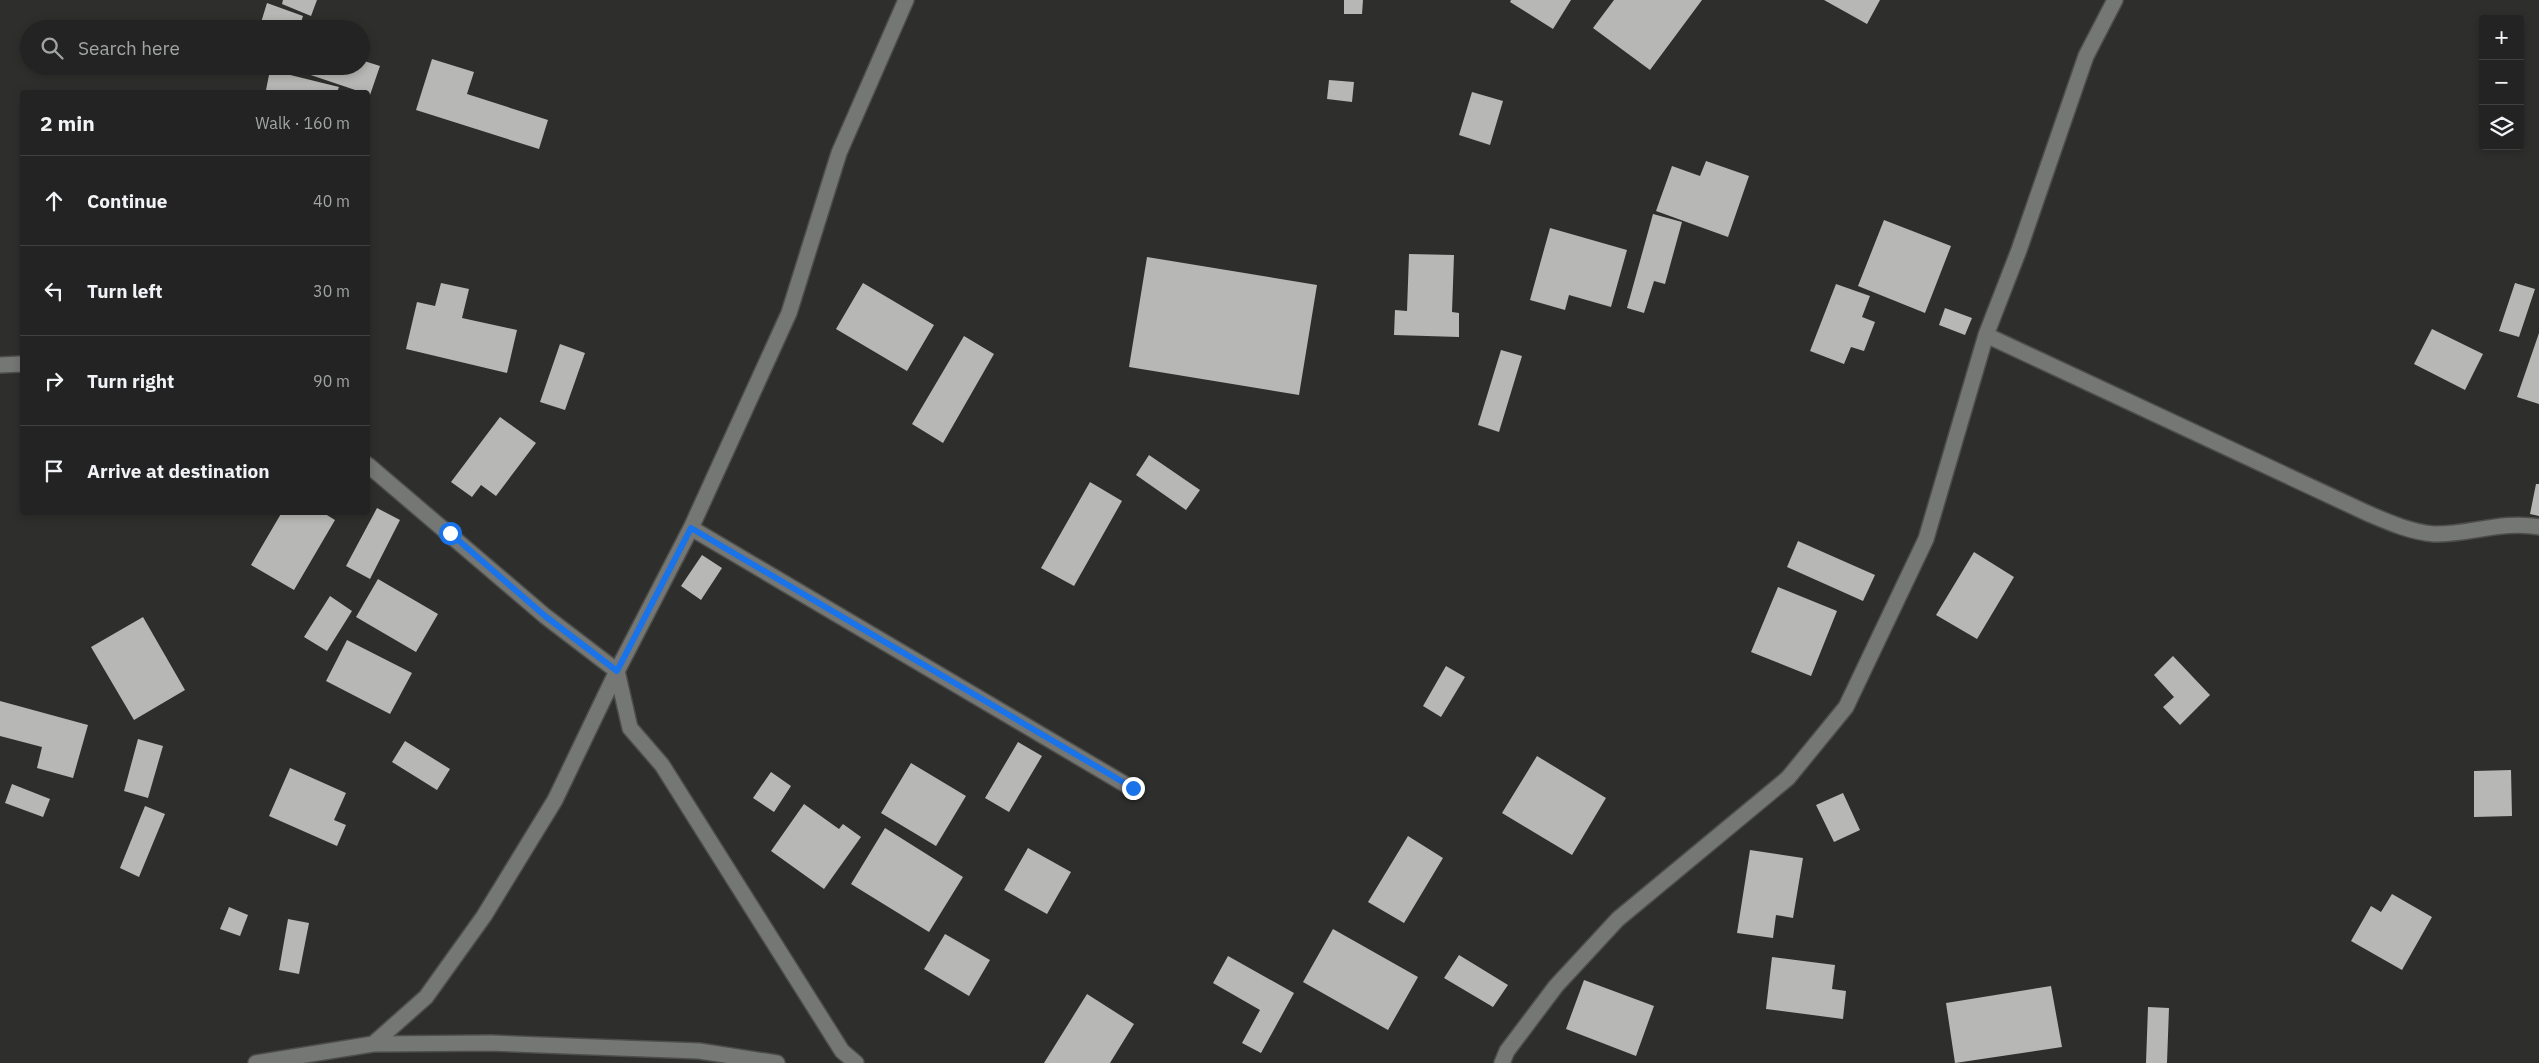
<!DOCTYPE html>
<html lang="en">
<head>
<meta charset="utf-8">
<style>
  :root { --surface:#222322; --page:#2e2f2f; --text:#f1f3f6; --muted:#a2a4a5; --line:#3f4040 }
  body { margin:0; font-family:"IBM Plex Sans",sans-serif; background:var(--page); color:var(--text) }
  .controls { position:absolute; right:15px; top:15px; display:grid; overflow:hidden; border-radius:5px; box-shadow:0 2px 8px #0003 }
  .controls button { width:45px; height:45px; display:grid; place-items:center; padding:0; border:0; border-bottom:1px solid var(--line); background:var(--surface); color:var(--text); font:25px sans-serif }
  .stop { position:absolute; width:15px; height:15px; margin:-11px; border:4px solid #1a73e8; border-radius:50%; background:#fff }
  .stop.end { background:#1a73e8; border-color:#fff; box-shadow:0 1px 5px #0008 }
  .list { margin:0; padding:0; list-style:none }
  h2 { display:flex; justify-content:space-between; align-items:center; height:65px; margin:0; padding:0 20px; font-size:21px }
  h2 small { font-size:16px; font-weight:400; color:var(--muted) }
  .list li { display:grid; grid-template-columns:32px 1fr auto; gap:15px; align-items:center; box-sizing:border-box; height:90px; padding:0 20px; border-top:1px solid var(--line) }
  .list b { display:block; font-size:19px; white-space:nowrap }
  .list em { font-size:16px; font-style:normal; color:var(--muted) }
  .icon { flex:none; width:28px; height:28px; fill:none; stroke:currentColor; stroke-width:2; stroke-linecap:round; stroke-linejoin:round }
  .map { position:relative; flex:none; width:2539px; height:1063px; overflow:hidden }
  .search { position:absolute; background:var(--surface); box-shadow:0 2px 8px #0003; left:20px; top:20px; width:350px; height:55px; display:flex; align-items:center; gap:12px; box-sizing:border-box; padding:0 18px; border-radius:28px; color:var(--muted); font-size:19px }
  .panel { position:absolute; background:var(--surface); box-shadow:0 2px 8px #0003; left:20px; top:90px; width:350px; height:425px; border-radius:5px }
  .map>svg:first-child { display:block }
</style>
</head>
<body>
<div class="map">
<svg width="2539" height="1063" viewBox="0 0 2539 1063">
  <rect width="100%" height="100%" fill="#2e2f2d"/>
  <!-- building -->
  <path fill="#b7b8b5" d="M283 0H317L311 16 282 4Z
    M1344 0H1363L1362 14H1344Z
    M1511 0H1571L1553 29 1510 2Z
    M1614 0H1702L1650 70 1593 28Z
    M1824 0H1880L1867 24Z
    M267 3 303 16 299 29H259Z
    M432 59 474 72 467 94 548 120 539 149 416 110Z
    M361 60 380 66 370 95 287 67 361 66Z
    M270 70 339 87 337 92H274L266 90Z
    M1329 80 1354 82 1352 102 1327 99Z
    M1472 92 1503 101 1490 145 1459 135Z
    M1706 161 1749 176 1728 237 1656 211 1672 166 1700 176Z
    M1653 214 1682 222 1665 284 1654 281 1644 313 1627 308Z
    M1884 220 1951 246 1925 313 1858 286Z
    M1550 228 1627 250 1611 307 1569 295 1565 310 1530 300Z
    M1409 254 1454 255 1452 312 1459 313V337L1394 335 1395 310 1407 311Z
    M1147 257 1317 285 1299 395 1129 367Z
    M441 283 469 289 462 318 517 330 507 373 406 349 417 302 435 306Z
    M863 283 934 325 907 371 836 329Z
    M2515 283 2535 289 2519 337 2499 331Z
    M1836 284 1870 296 1862 317 1875 322 1864 351 1851 347 1844 364 1810 351Z
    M1945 308 1972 318 1965 335 1939 325Z
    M2432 329 2483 354 2465 390 2414 364Z
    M2539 333V404L2517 397Z
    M964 336 994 354 943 443 912 424Z
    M560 344 585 353 565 410 540 402Z
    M1501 350 1522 356 1499 432 1478 425Z
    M500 417 536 443 496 496 481 485 472 497 451 482Z
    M1149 455 1200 490 1186 510 1136 475Z
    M1090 482 1122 501 1074 586 1041 568Z
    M2536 484H2539V516L2530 514Z
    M377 508 400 520 370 579 346 566Z
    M282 512H322L335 520 294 590 251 565Z
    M1798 541 1875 575 1863 601 1787 567Z
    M1974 552 2014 577 1977 639 1936 615Z
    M702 555 722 568 701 600 681 586Z
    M378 579 438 614 416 652 356 617Z
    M1778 587 1837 611 1811 676 1751 652Z
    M330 596 352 611 327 651 304 637Z
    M143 617 185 690 134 720 91 647Z
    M347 640 412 673 390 714 326 681Z
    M2173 656 2210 695 2180 725 2163 707 2174 697 2154 675Z
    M1446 666 1465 677 1441 717 1423 706Z
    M0 701 88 725 73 778 37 768 42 747 0 736Z
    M138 739 163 746 148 798 124 791Z
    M405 741 450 769 437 790 392 762Z
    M1018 742 1042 756 1009 812 985 798Z
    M1537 756 1606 798 1572 855 1502 813Z
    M911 763 966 796 936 846 881 813Z
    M290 768 346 793 334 820 346 825 337 846 269 816Z
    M2511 770 2512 816 2474 817V771Z
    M771 772 791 786 774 812 753 798Z
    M12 784 50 799 43 817 5 803Z
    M1843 793 1860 830 1834 842 1816 805Z
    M804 804 839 829 843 824 861 837 824 889 771 851Z
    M145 806 165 814 139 877 120 868Z
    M885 828 963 877 929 932 851 884Z
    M1408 836 1443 858 1404 923 1368 902Z
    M1028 848 1071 872 1047 914 1004 890Z
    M1750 850 1803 858 1793 918 1776 915 1773 938 1737 933Z
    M2392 894 2432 917 2402 970 2351 941 2371 906 2381 912Z
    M229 907 248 915 240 936 220 929Z
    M288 919 309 923 299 974 279 970Z
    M1333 929 1418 977 1388 1030 1303 982Z
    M945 934 990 960 969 996 924 969Z
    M1459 955 1508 985 1493 1007 1444 978Z
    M1228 956 1294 993 1261 1053 1242 1043 1260 1010 1213 983Z
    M1772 957 1835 965 1832 989 1846 991 1843 1019 1766 1009Z
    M1584 980 1654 1006 1636 1056 1566 1029Z
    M2051 986 2062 1047 1955 1063 1946 1003Z
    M1087 994 1134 1024 1110 1063H1044Z
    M2148 1007 2169 1008 2167 1063H2146Z"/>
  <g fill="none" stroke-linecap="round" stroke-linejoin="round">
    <!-- street casing -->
    <g stroke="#4d4e4c" stroke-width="18">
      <path id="street" d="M1986 335 2367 513C2388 522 2410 532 2434 534 2468 535 2504 520 2539 527
        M0 365 22 364
        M368 465 545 616 617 671 630 728 662 765 842 1051 856 1063
        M691 528 1133 789
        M373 1044 426 997 484 916 555 800 617 671 691 528 789 313 839 153 906 0
        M256 1063 373 1044 491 1043 699 1051 777 1063
        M1502 1063 1507 1051 1556 986 1618 919 1788 778 1846 707 1926 539 1986 335 2019 250 2086 56 2115 0"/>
    </g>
    <!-- street -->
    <use href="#street" stroke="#757774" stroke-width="15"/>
  </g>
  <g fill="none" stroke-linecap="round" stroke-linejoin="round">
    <!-- route -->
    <path stroke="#1a73e8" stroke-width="6" d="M450 533 545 616 617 671 691 528 1133 788"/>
  </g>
</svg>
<div class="controls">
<button>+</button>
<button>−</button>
<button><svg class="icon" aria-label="layers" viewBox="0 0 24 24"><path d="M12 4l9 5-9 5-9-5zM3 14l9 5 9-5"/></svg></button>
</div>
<div class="stop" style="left:450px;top:533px"></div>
<div class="stop end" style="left:1133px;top:788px"></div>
<div class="search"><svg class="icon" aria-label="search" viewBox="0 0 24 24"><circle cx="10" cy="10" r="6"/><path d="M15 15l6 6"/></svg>Search here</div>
<section class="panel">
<h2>2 min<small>Walk · 160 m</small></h2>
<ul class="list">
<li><svg class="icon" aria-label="ahead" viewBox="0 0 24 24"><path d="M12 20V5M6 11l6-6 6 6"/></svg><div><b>Continue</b></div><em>40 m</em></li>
<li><svg class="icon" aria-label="left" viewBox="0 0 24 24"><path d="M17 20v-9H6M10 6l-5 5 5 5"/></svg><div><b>Turn left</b></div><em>30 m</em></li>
<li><svg class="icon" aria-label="right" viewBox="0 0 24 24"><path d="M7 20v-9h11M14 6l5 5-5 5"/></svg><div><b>Turn right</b></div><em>90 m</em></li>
<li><svg class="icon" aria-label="arrive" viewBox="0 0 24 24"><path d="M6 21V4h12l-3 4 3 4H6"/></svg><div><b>Arrive at destination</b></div></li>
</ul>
</section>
</div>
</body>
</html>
